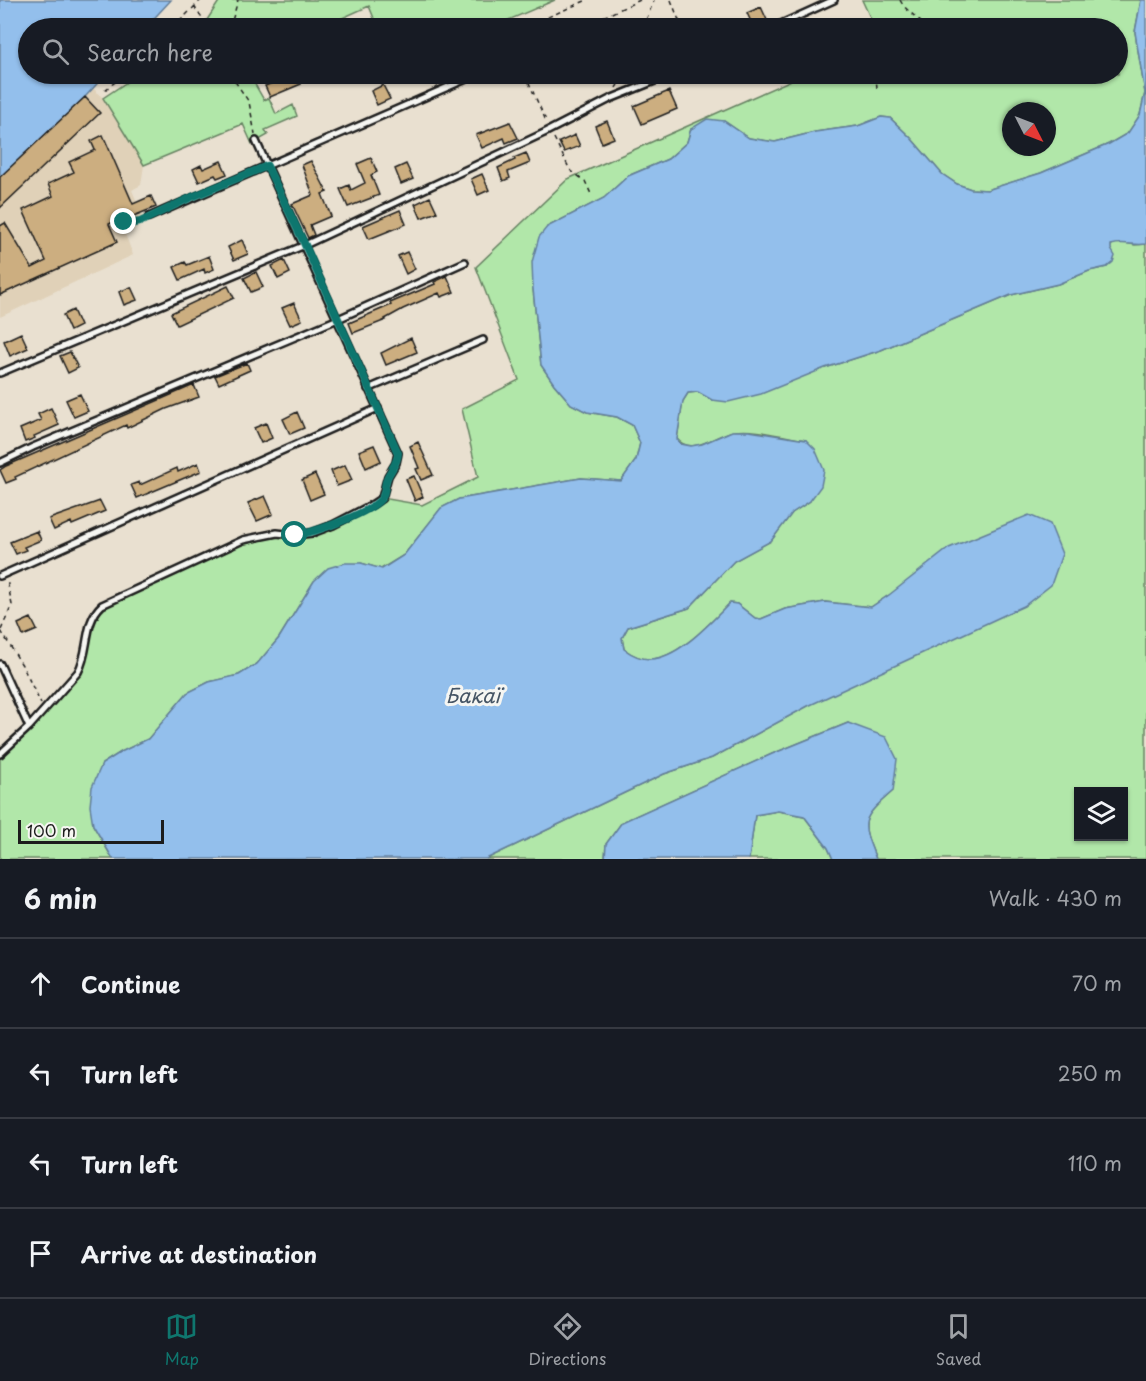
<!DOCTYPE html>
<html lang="en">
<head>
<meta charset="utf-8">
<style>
  :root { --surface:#171b24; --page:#242831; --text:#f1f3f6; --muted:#9ea1a6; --line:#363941; --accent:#0f766e }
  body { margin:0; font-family:"Playpen Sans",sans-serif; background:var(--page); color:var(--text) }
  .controls { position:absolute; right:18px; bottom:18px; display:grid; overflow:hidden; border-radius:0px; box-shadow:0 2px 4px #0004 }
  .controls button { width:54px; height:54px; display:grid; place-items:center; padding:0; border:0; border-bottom:2px solid var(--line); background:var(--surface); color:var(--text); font:30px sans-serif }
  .compass { position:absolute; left:1002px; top:102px; width:54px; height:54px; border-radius:50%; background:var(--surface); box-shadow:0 2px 4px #0004; rotate:132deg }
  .scale { position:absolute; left:18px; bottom:15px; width:146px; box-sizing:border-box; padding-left:6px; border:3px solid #1c1c1c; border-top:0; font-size:16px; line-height:21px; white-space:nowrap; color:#1c1c1c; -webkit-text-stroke:4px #f6f6f2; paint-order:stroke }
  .stop { position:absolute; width:18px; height:18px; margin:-14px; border:4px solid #0f766e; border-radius:50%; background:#fff }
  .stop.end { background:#0f766e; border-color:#fff; box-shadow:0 2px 6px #0008 }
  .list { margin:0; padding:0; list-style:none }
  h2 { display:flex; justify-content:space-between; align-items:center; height:78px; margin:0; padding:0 24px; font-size:26px }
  h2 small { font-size:20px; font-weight:400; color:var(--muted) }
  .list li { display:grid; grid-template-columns:39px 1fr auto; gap:18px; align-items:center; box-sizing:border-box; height:90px; padding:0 24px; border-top:2px solid var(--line) }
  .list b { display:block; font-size:22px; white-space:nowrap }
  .list em { font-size:20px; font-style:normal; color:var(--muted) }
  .icon { flex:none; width:33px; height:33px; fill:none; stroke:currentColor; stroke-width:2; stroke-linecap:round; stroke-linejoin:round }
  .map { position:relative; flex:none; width:1146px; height:859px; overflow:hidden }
  .search { position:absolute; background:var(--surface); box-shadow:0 2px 4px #0004; left:18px; right:18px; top:18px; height:66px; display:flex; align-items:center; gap:15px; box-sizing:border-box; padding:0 21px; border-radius:33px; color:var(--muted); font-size:22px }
  .sheet { height:438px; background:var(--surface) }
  nav { display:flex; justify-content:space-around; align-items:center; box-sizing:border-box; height:84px; border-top:2px solid var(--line); background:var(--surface); font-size:16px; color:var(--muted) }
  nav a { display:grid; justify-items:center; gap:3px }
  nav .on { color:var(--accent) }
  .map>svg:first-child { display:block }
</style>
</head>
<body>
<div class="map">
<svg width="1146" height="859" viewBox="0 0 1146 859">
  <rect width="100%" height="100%" fill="#e9e0d0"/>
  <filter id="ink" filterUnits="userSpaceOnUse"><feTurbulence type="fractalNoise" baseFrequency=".0167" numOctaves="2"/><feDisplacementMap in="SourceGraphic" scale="12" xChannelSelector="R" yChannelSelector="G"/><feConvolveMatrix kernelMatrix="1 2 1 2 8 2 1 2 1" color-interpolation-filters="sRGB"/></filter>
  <g filter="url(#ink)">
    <!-- built -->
    <path fill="#e0d1b8" d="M93 88 103 98 144 165 141 185 132 190 145 222 124 231 133 255 0 317V177Z"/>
    <!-- green -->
    <path fill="#b1e7a9" stroke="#668262" stroke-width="1.5" fill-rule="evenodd" d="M220 0H555L490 28H378L369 6 320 28H197L207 20Z
      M862 0H1141L1135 32 1145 93 1140 115 1128 133 1109 144 1041 173 987 190 971 189 957 184 942 174 911 138 890 118 881 117 858 126 815 132 775 142 749 138 724 121 691 129 687 142 668 159 628 176 604 198 547 227 533 289 541 365 554 384 571 404 587 412 617 417 632 425 640 443 636 460 621 481 581 478 459 499 441 508 404 555 381 569 361 563 314 581 279 638 257 664 239 675 209 682 187 693 148 739 121 752 102 764 93 825 113 859H0V756L78 672 96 610 215 552 261 536 312 533 382 498 422 505 478 477 462 409 519 380 476 267 568 179 805 74H1118V28H875ZM1011 111H1047V147H1011Z
      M139 74H249L264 100 269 98 276 114 293 105 297 116 265 130 268 135 252 144 243 124 144 165 103 98Z
      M1120 242 1135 245 1146 244V859H876C860 820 861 819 893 791L848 723 772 754 622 822 606 844 605 859H486L664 774 712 758 808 706 889 595 871 607 825 602 785 609 761 619 755 618 737 604 730 603C711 622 678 659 650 659 640 659 632 655 624 649L622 638 628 627 689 608 734 561 771 541 792 513 810 501 806 440C783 437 757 428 734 431 716 434 692 457 677 439L683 401 688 393 698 392 712 400 825 368 881 350 1011 295 1058 284 1089 271 1107 267 1111 245ZM1078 792H1124V836H1078Z
      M778 811 804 816 828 848 833 859H749L755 815Z"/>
    <!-- water -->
    <path fill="#93bfec" stroke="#637e99" stroke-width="1.5" d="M0 0H171L145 28H28V74H106L85 97 0 177Z
      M1141 0H1146V244C1134 246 1123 241 1111 245V249L1115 256 1113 262 1107 267 1089 271 1058 284 1011 295 881 350 825 368 761 394 728 402 712 400 698 392 688 393 683 401 677 439 681 444 691 446 702 444 732 431H749L806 440 815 449 824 470 821 486 810 501 792 513 771 541 734 561 689 608 628 627 622 638 624 649C632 655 640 659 650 659 678 659 711 622 730 603L737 604 755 618 761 619 785 609 825 602 871 607 889 595 949 548 1029 515 1050 524 1062 554 1051 585 1024 606 808 706 712 758 664 774 486 859H113L93 825 90 806 92 787 102 764 121 752 148 739 187 693 209 682 239 675 257 664 279 638 314 581 328 568 345 563H361L382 569 404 555 441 508 459 499 581 478 621 481 636 460 640 443 632 425 617 417 587 412 571 404 554 384 541 365 533 289 532 262 539 237 547 227 604 198 628 176 668 159 687 142 691 129 707 119 724 121 749 138 775 142 815 132 858 126 881 117 890 118 911 138 942 174 957 184 971 189 987 190 1041 173 1109 144 1128 133 1140 115 1145 93 1135 32Z
      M848 723 886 737 897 759 893 791C861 819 860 820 876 859H833L828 848 804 816 778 811 755 815 749 859H605L606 844 622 822 772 754Z"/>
    <!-- building -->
    <path fill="#ccae80" stroke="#1c1c1c" stroke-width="1.5" d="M761 7 767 20 753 26 747 13Z
      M294 74H296L301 84 270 97 265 86Z
      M383 85 390 99 377 105 371 91Z
      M669 91 677 109 642 124 634 106Z
      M85 97 100 113 0 208V177Z
      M607 121 614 138 602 143 595 126Z
      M510 122 518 138 506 143 504 138 482 148 476 135Z
      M103 135 133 204 151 196 156 207 126 219 125 216 109 224 117 242 0 295V226L5 223 32 268 46 261 23 210 53 196 48 184 74 172 69 162 95 150 91 141Z
      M575 135 580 146 564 152 559 142Z
      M526 153 530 163 508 172 510 178 503 181 498 168 515 160 514 158Z
      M371 158 377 172 371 175 379 195 348 207 340 189 349 185 351 190 365 183 357 164Z
      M221 161 227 174 217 178 215 175 199 182 193 169 201 165 203 169Z
      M311 161 327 192 322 194 331 216 310 225 314 235 308 238 292 204 313 195 302 165Z
      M406 164 413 179 401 184 395 169Z
      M482 174 489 190 478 195 471 179Z
      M430 197 437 212 421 218 415 204Z
      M400 210 406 224 369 239 363 226Z
      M242 240 248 254 234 260 228 247Z
      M407 252 415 269 406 274 398 256Z
      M209 256 214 269 205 273 204 269 180 280 174 267 185 262 187 265Z
      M284 260 290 273 278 279 272 266Z
      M256 272 263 287 251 292 244 278Z
      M447 276 454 292 441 297 439 293 403 309 385 319 386 320 353 333 349 323 391 305 390 303 435 284 434 282Z
      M228 286 234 298 177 325 171 313Z
      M131 287 137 300 124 305 119 292Z
      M294 303 302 320 290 325 282 308Z
      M73 310 80 326 70 331 63 315Z
      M21 333 28 348 10 356 4 341Z
      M411 338 417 352 386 365 381 353Z
      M70 352 78 368 68 373 60 356Z
      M247 363 250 370 219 384 215 376Z
      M194 385 199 397 166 409 127 428 126 425 15 477 16 479 6 483 0 470 6 466Z
      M80 394 88 411 74 417 66 400Z
      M51 408 59 425 34 436 35 438 25 442 20 429 41 420 38 414Z
      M297 412 304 428 290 434 283 419Z
      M266 423 272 438 261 443 254 428Z
      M418 442 433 475 421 480 416 469 419 468 410 446Z
      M374 445 381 461 366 468 359 451Z
      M198 463 201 471 137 498 131 485 139 482 140 485 177 468 178 472Z
      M345 465 352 480 337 486 331 471Z
      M315 474 324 494 310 500 302 480Z
      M414 476 423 497 415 501 406 479Z
      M265 496 273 514 257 521 248 503Z
      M100 501 105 511 72 525 71 522 54 530 49 519Z
      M37 531 41 540 24 547 26 550 16 554 10 542Z
      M31 618 37 630 23 636 18 624Z"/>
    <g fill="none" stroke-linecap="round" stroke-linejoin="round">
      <!-- service casing -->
      <g stroke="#1c1c1c" stroke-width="10">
        <path id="service" d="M772 28 834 0
          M149 217 478 74
          M0 373 305 245 544 133 610 99 672 74
          M368 389 483 340
          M0 463 33 447 338 319 465 262
          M0 576 378 408
          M0 664 29 727
          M0 754 29 727 78 672C90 651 83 622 102 605L243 540 277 533 295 535 312 533 333 525 373 504 382 498 388 476 396 463 398 453 256 141"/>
      </g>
      <!-- path -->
      <path stroke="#1c1c1c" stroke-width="1.5" stroke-dasharray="4.5 4.5" stroke-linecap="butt" d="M671 0 682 28
        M900 0C906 12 919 17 925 28
        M194 6 208 28
        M173 28 201 0
        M230 28 238 0
        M523 28 587 0
        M579 28 640 0
        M643 28 654 0
        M230 74 249 102 255 134
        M525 74 547 123
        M616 88 624 74
        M877 88 876 78 879 74
        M105 90 125 74
        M554 138 570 170 585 181 591 194
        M124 222 134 223 143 220
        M1 630 12 605 7 580
        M1 631 22 665 41 704"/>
      <!-- service -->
      <use href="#service" stroke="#f6f6f2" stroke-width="5"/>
    </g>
  </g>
  <g fill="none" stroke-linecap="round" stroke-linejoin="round" filter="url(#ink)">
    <!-- route -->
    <path stroke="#0f766e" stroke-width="8" d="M124 222 134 223 140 222 192 197 267 166 305 245 398 453C398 463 391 469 387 478 385 484 385 490 383 496 375 512 313 533 295 535"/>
  </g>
  <g text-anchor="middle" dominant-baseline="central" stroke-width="6" stroke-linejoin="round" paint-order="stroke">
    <!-- water labels -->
    <g font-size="20" font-style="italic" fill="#465565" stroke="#f6f6f2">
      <text x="473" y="695">Бакаї</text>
    </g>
  </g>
</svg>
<div class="controls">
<button><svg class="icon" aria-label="layers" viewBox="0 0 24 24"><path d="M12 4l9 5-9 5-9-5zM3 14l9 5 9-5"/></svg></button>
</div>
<svg class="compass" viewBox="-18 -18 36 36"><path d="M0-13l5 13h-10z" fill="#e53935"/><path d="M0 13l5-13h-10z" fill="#9ea1a6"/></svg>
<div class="scale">100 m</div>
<div class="stop" style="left:295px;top:535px"></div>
<div class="stop end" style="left:124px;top:222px"></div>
<div class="search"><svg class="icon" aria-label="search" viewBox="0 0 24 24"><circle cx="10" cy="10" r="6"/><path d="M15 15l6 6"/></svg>Search here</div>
</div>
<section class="sheet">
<h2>6 min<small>Walk · 430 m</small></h2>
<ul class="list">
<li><svg class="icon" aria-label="ahead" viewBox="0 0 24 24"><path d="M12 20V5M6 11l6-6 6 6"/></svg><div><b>Continue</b></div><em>70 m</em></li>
<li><svg class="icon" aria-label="left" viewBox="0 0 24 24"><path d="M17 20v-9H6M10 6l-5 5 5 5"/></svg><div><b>Turn left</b></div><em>250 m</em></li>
<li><svg class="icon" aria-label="left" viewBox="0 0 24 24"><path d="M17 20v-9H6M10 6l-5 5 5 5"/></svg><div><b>Turn left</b></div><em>110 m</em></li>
<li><svg class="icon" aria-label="arrive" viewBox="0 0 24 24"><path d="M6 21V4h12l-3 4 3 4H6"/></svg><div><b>Arrive at destination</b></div></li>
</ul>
</section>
<nav>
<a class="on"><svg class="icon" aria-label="map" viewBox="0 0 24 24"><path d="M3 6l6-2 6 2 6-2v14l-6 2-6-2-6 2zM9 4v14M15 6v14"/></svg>Map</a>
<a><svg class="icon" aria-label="directions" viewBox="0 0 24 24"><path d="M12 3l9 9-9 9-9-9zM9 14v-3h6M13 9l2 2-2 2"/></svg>Directions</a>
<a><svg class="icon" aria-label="saved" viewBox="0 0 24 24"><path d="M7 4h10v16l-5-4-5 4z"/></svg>Saved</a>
</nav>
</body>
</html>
